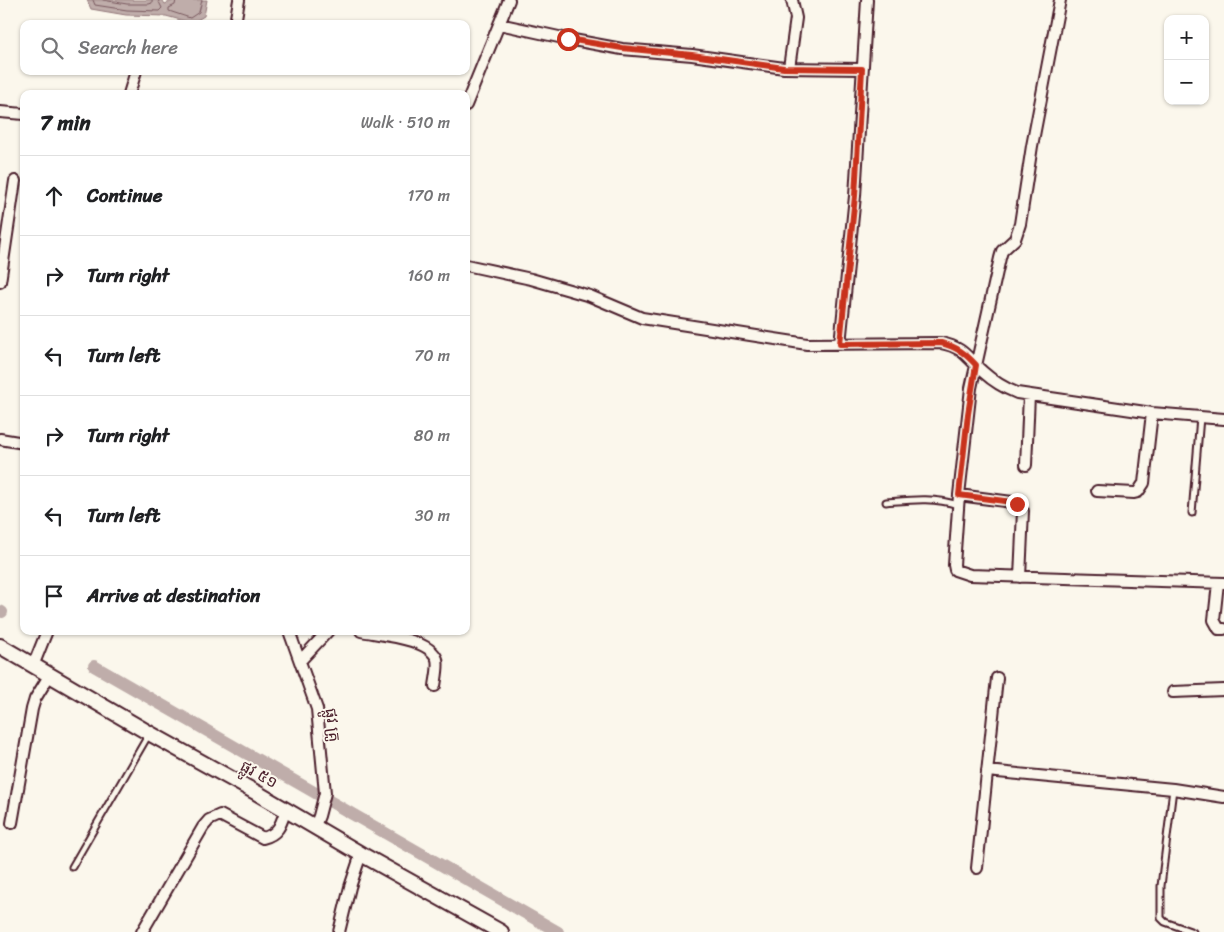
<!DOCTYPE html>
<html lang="en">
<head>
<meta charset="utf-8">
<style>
  :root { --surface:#fff; --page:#f2f2f2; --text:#202124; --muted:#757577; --line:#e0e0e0 }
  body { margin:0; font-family:Sriracha,"Noto Sans Khmer",sans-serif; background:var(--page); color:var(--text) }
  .controls { position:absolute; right:15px; top:15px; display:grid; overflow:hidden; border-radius:10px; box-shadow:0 1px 4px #0004 }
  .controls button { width:45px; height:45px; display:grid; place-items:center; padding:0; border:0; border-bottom:1px solid var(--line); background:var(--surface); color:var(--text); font:25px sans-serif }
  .stop { position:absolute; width:15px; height:15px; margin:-11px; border:4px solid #c8321e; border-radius:50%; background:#fff }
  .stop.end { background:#c8321e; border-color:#fff; box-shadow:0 1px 5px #0008 }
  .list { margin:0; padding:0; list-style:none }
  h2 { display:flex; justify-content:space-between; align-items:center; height:65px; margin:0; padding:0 20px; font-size:21px }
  h2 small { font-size:16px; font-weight:400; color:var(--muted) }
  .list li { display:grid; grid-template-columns:32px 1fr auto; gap:15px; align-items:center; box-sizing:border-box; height:80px; padding:0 20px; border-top:1px solid var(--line) }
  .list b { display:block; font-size:19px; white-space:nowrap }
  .list em { font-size:16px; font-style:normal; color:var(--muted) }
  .icon { flex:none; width:28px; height:28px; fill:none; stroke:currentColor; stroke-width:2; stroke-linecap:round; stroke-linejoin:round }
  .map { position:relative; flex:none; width:1224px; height:932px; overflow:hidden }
  .search { position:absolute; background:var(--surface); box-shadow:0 1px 4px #0004; left:20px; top:20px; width:450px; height:55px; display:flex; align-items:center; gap:12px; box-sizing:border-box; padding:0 18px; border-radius:10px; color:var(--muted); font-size:19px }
  .panel { position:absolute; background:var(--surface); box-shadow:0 1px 4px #0004; left:20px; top:90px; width:450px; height:545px; border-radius:10px }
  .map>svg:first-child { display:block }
</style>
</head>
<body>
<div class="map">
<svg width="1224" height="932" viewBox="0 0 1224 932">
  <rect width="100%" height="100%" fill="#fbf7ec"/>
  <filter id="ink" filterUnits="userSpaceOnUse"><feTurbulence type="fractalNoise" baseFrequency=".02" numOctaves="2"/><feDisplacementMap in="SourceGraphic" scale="10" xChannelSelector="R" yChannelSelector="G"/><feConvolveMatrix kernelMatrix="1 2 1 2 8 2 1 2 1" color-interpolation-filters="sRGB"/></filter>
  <g filter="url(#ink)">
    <!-- water -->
    <path fill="#bfadaa" stroke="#907477" d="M87 0H162L165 4 175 0H207L204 16 192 23 166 16 126 15 91 9Z"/>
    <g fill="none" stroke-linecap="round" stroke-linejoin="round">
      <!-- shore -->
      <path stroke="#79585e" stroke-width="1" d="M93 0 95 5 127 10 159 11 162 8 158 0
        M103 0 127 4H149L152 3V0
        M176 0 175 5 169 8V11L190 18 199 12 202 0"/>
      <!-- canal -->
      <path stroke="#bfadaa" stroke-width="12" d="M0 611 2 612
        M94 666 558 932"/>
      <!-- lane casing -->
      <g stroke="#4a1f2b" stroke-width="9">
        <path id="lane" d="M886 502C911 500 933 497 958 505
          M1192 513 1200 417
          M1173 789 1161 886V918L1165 922 1193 932
          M72 867 149 734"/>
      </g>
      <!-- street casing -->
      <g stroke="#4a1f2b" stroke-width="14">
        <path id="street" d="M1060 0 1032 146 1020 224 1015 239 1002 251 1000 258 971 388 959 495 954 565 955 570 970 575 1224 583
          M235 24 239 0
          M499 24 568 39 622 49 692 55 784 68 862 69
          M789 68 796 18 792 0
          M129 94 136 71
          M466 105 509 0
          M0 112 24 114
          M466 265 531 279 590 296 642 318 807 344 941 343C965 348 966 357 983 372 993 381 1004 388 1017 393L1152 413 1224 419
          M0 282 15 181
          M840 344 855 196 867 0
          M0 439 24 443
          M1026 465 1029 395
          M1097 491 1134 493 1138 492 1144 483 1152 413
          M959 495 1012 502 1023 511 1020 577
          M1218 583 1214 620 1219 629H1224
          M289 631 317 709 325 793 319 816 315 826
          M361 631C380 635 429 638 437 659 439 666 436 678 435 686
          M300 661 328 631
          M33 666 47 631
          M1173 692 1224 690
          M987 771 1173 789 1224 797
          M12 823 32 709 35 699 49 676
          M977 868 997 678
          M142 932 203 827 209 820 220 815 263 838C279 834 281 824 286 809
          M339 932 350 887 361 854"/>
      </g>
      <!-- secondary casing -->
      <g stroke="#4a1f2b" stroke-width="18">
        <path id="secondary" d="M0 646 149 733 257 793 361 854 501 932"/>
      </g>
      <!-- lane -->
      <use href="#lane" stroke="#fbf7ec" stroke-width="5"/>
      <!-- street -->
      <use href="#street" stroke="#fbf7ec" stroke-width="10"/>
      <!-- secondary -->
      <use href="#secondary" stroke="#fbf7ec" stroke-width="14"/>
    </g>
  </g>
  <g fill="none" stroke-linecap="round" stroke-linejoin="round" filter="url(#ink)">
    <!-- route -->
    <path stroke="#c8321e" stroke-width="6" d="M568 39 622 48 692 55 784 68 862 69 855 196 840 344 941 343C957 347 965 353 976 365L968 414 959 495 1012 502 1017 504"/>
  </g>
  <g text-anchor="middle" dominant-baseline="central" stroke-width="4" stroke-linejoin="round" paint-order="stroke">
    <!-- street labels -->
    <g font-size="16" fill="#4a1f2b" stroke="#fbf7ec">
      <text transform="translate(333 725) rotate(83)">ផ្លូវ គ្រូ</text>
      <text transform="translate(259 774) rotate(29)">ផ្លូវ ៥១</text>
    </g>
  </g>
</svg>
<div class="controls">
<button>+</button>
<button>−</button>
</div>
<div class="stop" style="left:568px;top:39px"></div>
<div class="stop end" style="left:1017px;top:504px"></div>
<div class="search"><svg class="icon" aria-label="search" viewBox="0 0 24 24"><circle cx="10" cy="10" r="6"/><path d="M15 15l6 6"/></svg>Search here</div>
<section class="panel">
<h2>7 min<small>Walk · 510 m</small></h2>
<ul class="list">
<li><svg class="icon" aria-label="ahead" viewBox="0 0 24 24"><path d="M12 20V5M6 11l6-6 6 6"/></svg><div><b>Continue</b></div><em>170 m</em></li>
<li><svg class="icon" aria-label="right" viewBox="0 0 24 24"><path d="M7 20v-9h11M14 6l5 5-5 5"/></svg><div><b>Turn right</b></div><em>160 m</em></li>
<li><svg class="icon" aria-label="left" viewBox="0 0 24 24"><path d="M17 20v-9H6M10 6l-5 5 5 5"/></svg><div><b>Turn left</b></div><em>70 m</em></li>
<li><svg class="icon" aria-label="right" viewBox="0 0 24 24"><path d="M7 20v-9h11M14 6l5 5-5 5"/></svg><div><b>Turn right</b></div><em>80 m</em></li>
<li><svg class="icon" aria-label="left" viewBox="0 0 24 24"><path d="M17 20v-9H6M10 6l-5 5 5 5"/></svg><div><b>Turn left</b></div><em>30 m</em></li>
<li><svg class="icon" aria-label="arrive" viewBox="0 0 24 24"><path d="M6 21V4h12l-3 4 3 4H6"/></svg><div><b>Arrive at destination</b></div></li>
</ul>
</section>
</div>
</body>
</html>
